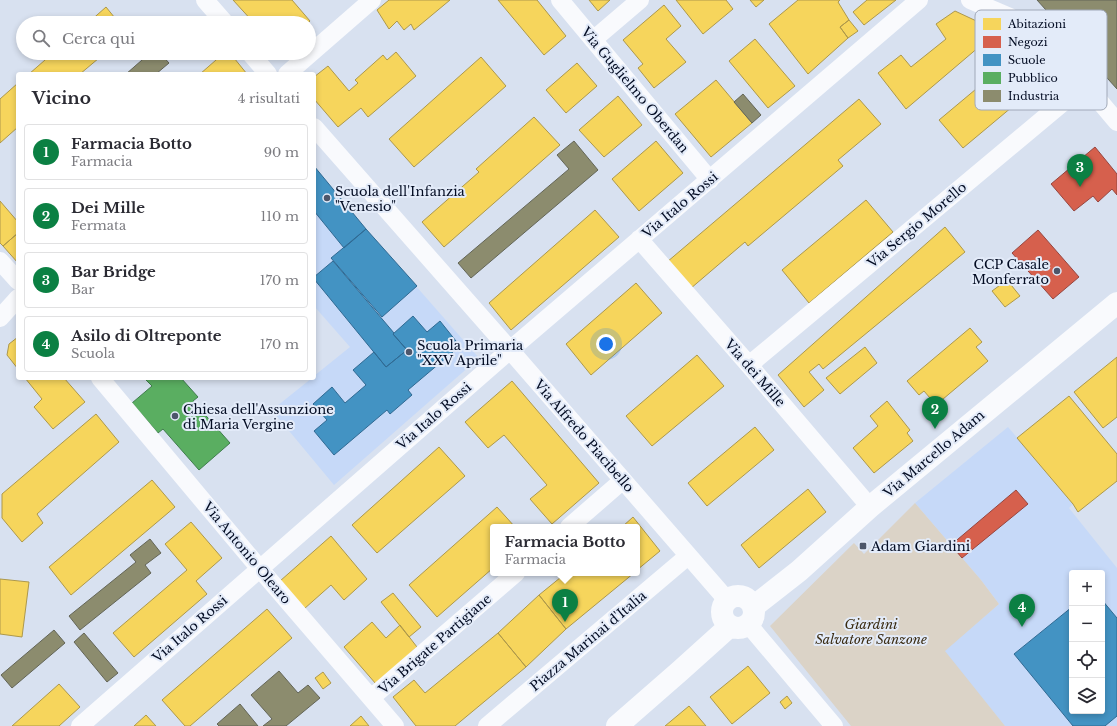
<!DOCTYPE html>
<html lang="it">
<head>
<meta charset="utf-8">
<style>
  :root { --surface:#fff; --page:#f2f2f3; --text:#2b2b33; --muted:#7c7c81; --line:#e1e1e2; --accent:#0b8043 }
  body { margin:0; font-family:"Libre Baskerville",serif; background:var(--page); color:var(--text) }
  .controls { position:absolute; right:12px; bottom:12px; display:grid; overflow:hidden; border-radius:4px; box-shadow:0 2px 6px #0003 }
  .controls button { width:36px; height:36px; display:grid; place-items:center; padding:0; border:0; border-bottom:1px solid var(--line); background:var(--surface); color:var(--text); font:20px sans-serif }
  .you { position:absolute; left:606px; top:344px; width:14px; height:14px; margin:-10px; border:3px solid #fff; border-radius:50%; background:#1a73e8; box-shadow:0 0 0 6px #1a73e833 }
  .badge { display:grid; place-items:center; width:26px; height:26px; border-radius:50%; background:var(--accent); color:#fff; font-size:13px; font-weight:700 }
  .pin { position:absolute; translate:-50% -33px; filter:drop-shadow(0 1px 2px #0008) }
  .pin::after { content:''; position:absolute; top:21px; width:14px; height:12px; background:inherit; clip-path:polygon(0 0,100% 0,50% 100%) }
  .popup { position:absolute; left:490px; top:524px; width:150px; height:52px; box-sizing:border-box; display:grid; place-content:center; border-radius:4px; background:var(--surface); filter:drop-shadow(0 1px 3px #0005); font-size:13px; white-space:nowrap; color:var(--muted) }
  .popup b { font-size:15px; color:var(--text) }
  .popup::after { content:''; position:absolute; left:50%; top:100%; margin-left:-8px; border:8px solid transparent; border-top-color:var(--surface) }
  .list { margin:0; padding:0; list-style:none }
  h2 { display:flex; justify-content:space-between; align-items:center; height:52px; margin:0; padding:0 16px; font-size:17px }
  h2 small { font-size:13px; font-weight:400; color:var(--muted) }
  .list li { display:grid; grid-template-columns:26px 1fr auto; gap:12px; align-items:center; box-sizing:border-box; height:56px; margin:0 8px 8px; padding:0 8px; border:1px solid var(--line); border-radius:4px }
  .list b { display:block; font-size:15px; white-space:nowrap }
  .list p { margin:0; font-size:13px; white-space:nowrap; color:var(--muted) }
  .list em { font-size:13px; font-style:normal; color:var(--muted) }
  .icon { flex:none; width:22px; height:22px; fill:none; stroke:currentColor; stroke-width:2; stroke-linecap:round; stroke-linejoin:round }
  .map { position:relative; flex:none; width:1117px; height:726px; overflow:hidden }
  .search { position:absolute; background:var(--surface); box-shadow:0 2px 6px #0003; left:16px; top:16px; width:300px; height:44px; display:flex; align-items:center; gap:10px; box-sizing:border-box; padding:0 14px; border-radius:22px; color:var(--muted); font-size:15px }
  .panel { position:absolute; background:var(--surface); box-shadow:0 2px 6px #0003; left:16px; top:72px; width:300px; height:308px; border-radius:4px }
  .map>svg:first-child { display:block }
</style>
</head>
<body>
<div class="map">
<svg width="1117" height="726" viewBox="0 0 1117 726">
  <rect width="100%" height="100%" fill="#d8e1f0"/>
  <!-- built -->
  <path fill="#c6d9f8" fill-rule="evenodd" d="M314 166 366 229 479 358 334 485 275 414 272 410 312 378H314V376L350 347 314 306Z
    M1008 427 1073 504 1069 508 1117 568V726H1005L944 651 999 604 981 580 915 503ZM1072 573H1102V711H1072Z"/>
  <!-- green -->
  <path fill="#dbd3c7" d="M915 503 981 580 999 604 945 651 1005 726H851L770 626 854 543 864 554Z"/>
  <!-- homes -->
  <path fill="#f6d55c" stroke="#ad984b" d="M233 0H292L310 21 308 23H254Z
    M389 0H450L414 30 411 24 404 30 397 21 389 29 377 10Z
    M498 0H537L566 36 544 55Z
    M589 0H610L598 11Z
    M676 0H726L733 9 703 34Z
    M750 0H764L756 7Z
    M798 0H840L838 2 849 20 840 27 848 38 808 74 769 24Z
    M867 0H896L864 25 853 12Z
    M664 5 681 26 666 39 686 62 654 88 638 68 643 64 623 40Z
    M106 7 119 23H88Z
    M955 11 985 25 993 35 906 109 878 73 901 55 911 67 946 39 936 24Z
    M849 20 858 31 848 38 840 27Z
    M755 39 795 86 768 108 729 61Z
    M396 52 416 76 368 117 361 108 338 127 314 99V77L328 66 349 91 358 83 355 80 383 55 387 60Z
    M53 53H105L80 74H29Z
    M224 53H230L247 74H200Z
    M481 57 506 86 414 167 389 139Z
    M577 63 597 86 566 113 546 90Z
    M994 74 1018 102 963 148 939 120Z
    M716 80 752 123 711 157 675 114Z
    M18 83V127L0 143V99Z
    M618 96 642 125 604 157 579 130Z
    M859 99 881 124 838 160 843 166 748 246 745 242 690 289 667 262Z
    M534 117 560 145 444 247 422 222 479 172 476 169Z
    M656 141 683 173 639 211 612 179Z
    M866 200 893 232 809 303 782 270Z
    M0 201 18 222V233L3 246 0 243Z
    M595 210 619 237 511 330 489 303Z
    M945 227 965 252 823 369 819 364 809 372 824 390 804 407 778 375Z
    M18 233V263L3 246Z
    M1007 280 1020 296 1005 307 992 291Z
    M636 283 662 313 591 375 566 344Z
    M970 328 982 342 976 347 988 361 936 405 924 391 919 395 907 381Z
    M18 337V369L7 355 9 344Z
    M865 347 877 363 840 394 826 378Z
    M697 355 724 386 652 446 626 416Z
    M1117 357V417L1103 428 1074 392Z
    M25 378H64L85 402 53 429 34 407 42 399Z
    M512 381 599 483 552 524 530 499 547 485 504 435 488 448 465 422Z
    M1069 396 1117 454V481L1078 512 1073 504 1017 438Z
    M887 401 910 430 907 433 913 441 874 473 853 448 878 426 870 416Z
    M96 414 119 442 37 514 43 523 22 542 2 518V494Z
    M755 427 774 450 707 506 688 483Z
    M439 447 465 476 377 553 352 525Z
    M152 480 175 507 71 595 49 567Z
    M808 489 826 512 759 568 741 545Z
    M497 507 515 527H493V568L437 617 409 585Z
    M633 517 660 551 637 570V527H622Z
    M191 522 222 558 196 581 207 594 134 657 113 633 187 570 165 544Z
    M331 536 367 579 344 600 331 585 304 609 280 581Z
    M566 573H634L566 629 539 595Z
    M0 579 29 582 22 637 0 634Z
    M393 593 421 627 409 637 381 602Z
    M539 595 566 629 526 667 498 633Z
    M267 609 292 638 190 726H185L162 700Z
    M372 622 386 638 400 625 417 647 376 684 344 647Z
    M498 633 526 667 455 726H416L393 697 414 680 425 693Z
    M748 666 770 693 732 724 710 697Z
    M323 672 331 683 323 689 315 678Z
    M59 684 80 707 59 726H12Z
    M787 696 792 703 785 709 780 702Z
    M689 706 706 726H665Z
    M146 715 156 726H134Z
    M361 716 369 726H350Z"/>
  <!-- shops -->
  <path fill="#d6604d" stroke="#964640" d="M1095 147 1117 174V195L1112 189 1098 202 1093 196 1074 211 1051 184Z
    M1038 230 1079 277 1053 299 1012 253Z
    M1016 490 1028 504 962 558 951 545Z"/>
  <!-- schools -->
  <path fill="#4393c3" stroke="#306a93" d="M314 166 366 229 344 248 314 211Z
    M366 229 417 286 382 317 331 258Z
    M333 261 394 333 393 334 407 350 386 367 314 279V277Z
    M413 316 427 332 440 321 460 346 408 390 412 395 390 414 387 410 334 455 314 431 327 420 313 404 332 387 345 403 366 385 353 370 374 352 386 367 407 350 393 334Z
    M1102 600 1117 618V716L1105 726H1073L1014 654 1072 607V711H1102Z"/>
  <!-- public -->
  <path fill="#5aae61" stroke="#407d4e" d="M148 378H181L198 397 193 401 230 443 199 470 163 429 158 433 132 403 152 386 146 380Z"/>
  <!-- industry -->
  <path fill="#8c8c6e" stroke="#636557" d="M1037 0H1117V89Z
    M150 53H160L169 63 156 74H126Z
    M743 94 761 115 752 123 734 102Z
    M574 141 598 170 471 278 458 263 569 169 557 155Z
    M150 539 161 553 145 565 151 573 80 630 69 616 136 562 130 555Z
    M54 630 65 643 12 688 1 675Z
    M84 633 118 673 107 682 74 642Z
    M279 671 298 693 308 685 320 698 286 726H263L272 719 251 695Z
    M240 704 258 726H219L217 724Z"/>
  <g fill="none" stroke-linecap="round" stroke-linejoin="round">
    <!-- minor -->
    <path stroke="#f9fafd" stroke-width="18" d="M205 0 225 23
      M560 0 710 180
      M970 0 1010 17 1085 84 1117 122
      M593 40 640 0
      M250 53 268 74
      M287 74 372 0
      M314 127 510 350 727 600
      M639 239 749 365 870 507
      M0 261 18 281
      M0 318 18 298
      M749 365 1085 84
      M100 378 260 569 395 726
      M569 527 622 481
      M748 624 834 726
      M371 698 516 573
      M80 726 510 350 919 0
      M487 726 688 556"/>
    <!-- primary -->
    <path stroke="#f9fafd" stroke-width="22" d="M722 612a16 16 0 1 1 32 0a16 16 0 1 1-32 0Z
      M753 607 799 571 870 507 1117 303
      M617 726 680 671 730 626"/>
  </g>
  <!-- markers -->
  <g fill="#4d566a" stroke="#e3ebf9" stroke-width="1.5">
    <circle cx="327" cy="198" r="4"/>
    <circle cx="1057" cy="271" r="4"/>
    <circle cx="409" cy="352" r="4"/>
    <circle cx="175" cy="416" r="4"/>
    <rect x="859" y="542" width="8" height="8" rx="2"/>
  </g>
  <g text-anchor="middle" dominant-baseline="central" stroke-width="4" stroke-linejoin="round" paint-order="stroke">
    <!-- street labels -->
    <g font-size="13" fill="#020b22" stroke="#e3ebf9">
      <text transform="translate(635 90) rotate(50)">Via Guglielmo Oberdan</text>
      <text transform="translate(680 205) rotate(-40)">Via Italo Rossi</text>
      <text transform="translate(917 225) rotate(-40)">Via Sergio Morello</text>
      <text transform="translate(755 373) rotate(49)">Via dei Mille</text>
      <text transform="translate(434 416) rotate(-41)">Via Italo Rossi</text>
      <text transform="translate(584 436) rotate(49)">Via Alfredo Piacibello</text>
      <text transform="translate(934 454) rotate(-40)">Via Marcello Adam</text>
      <text transform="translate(247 553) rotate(50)">Via Antonio Olearo</text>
      <text transform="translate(190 629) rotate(-41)">Via Italo Rossi</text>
      <text transform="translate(588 641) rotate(-40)">Piazza Marinai d'Italia</text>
      <text transform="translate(435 644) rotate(-41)">Via Brigate Partigiane</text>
    </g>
    <!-- poi labels -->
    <g font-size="13" fill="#020b22" stroke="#e3ebf9" text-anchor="start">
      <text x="335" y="191">Scuola dell'Infanzia<tspan x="335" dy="15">"Venesio"</tspan></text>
      <text x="1049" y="264" text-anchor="end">CCP Casale<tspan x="1049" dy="15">Monferrato</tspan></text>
      <text x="417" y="345">Scuola Primaria<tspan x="417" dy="15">"XXV Aprile"</tspan></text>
      <text x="183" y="409">Chiesa dell'Assunzione<tspan x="183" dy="15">di Maria Vergine</tspan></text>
      <text x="871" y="546">Adam Giardini</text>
    </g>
    <!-- park labels -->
    <g font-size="13" font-style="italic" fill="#392a10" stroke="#e3ebf9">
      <text x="871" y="624">Giardini<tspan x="871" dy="15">Salvatore Sanzone</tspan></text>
    </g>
  </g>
  <!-- legend -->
  <rect x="975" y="10" width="132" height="100" rx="6" fill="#e3ebf9" stroke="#a0a8b8" stroke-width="1"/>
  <rect x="983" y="18" width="18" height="12" fill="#f6d55c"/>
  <rect x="983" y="36" width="18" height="12" fill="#d6604d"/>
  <rect x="983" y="54" width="18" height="12" fill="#4393c3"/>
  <rect x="983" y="72" width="18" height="12" fill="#5aae61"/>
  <rect x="983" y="90" width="18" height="12" fill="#8c8c6e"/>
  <g font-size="11" fill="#020b22">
    <text x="1008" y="28">Abitazioni</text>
    <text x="1008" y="46">Negozi</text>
    <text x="1008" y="64">Scuole</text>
    <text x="1008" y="82">Pubblico</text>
    <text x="1008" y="100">Industria</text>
  </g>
</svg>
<div class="controls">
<button>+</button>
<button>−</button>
<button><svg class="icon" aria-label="locate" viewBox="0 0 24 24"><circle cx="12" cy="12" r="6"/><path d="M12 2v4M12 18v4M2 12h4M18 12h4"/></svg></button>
<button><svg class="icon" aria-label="layers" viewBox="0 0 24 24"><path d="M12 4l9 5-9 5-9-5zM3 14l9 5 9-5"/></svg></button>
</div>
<div class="you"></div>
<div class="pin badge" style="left:565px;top:622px">1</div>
<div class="popup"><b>Farmacia Botto</b>Farmacia</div>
<div class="pin badge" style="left:935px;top:429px">2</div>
<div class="pin badge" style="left:1080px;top:187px">3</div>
<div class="pin badge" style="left:1022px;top:627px">4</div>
<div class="search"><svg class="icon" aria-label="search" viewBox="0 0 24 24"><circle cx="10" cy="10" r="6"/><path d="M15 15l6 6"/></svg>Cerca qui</div>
<section class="panel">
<h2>Vicino<small>4 risultati</small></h2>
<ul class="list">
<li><span class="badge">1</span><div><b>Farmacia Botto</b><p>Farmacia</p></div><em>90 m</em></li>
<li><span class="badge">2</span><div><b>Dei Mille</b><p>Fermata</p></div><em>110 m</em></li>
<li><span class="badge">3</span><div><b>Bar Bridge</b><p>Bar</p></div><em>170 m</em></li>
<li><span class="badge">4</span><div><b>Asilo di Oltreponte</b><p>Scuola</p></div><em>170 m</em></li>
</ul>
</section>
</div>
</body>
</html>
